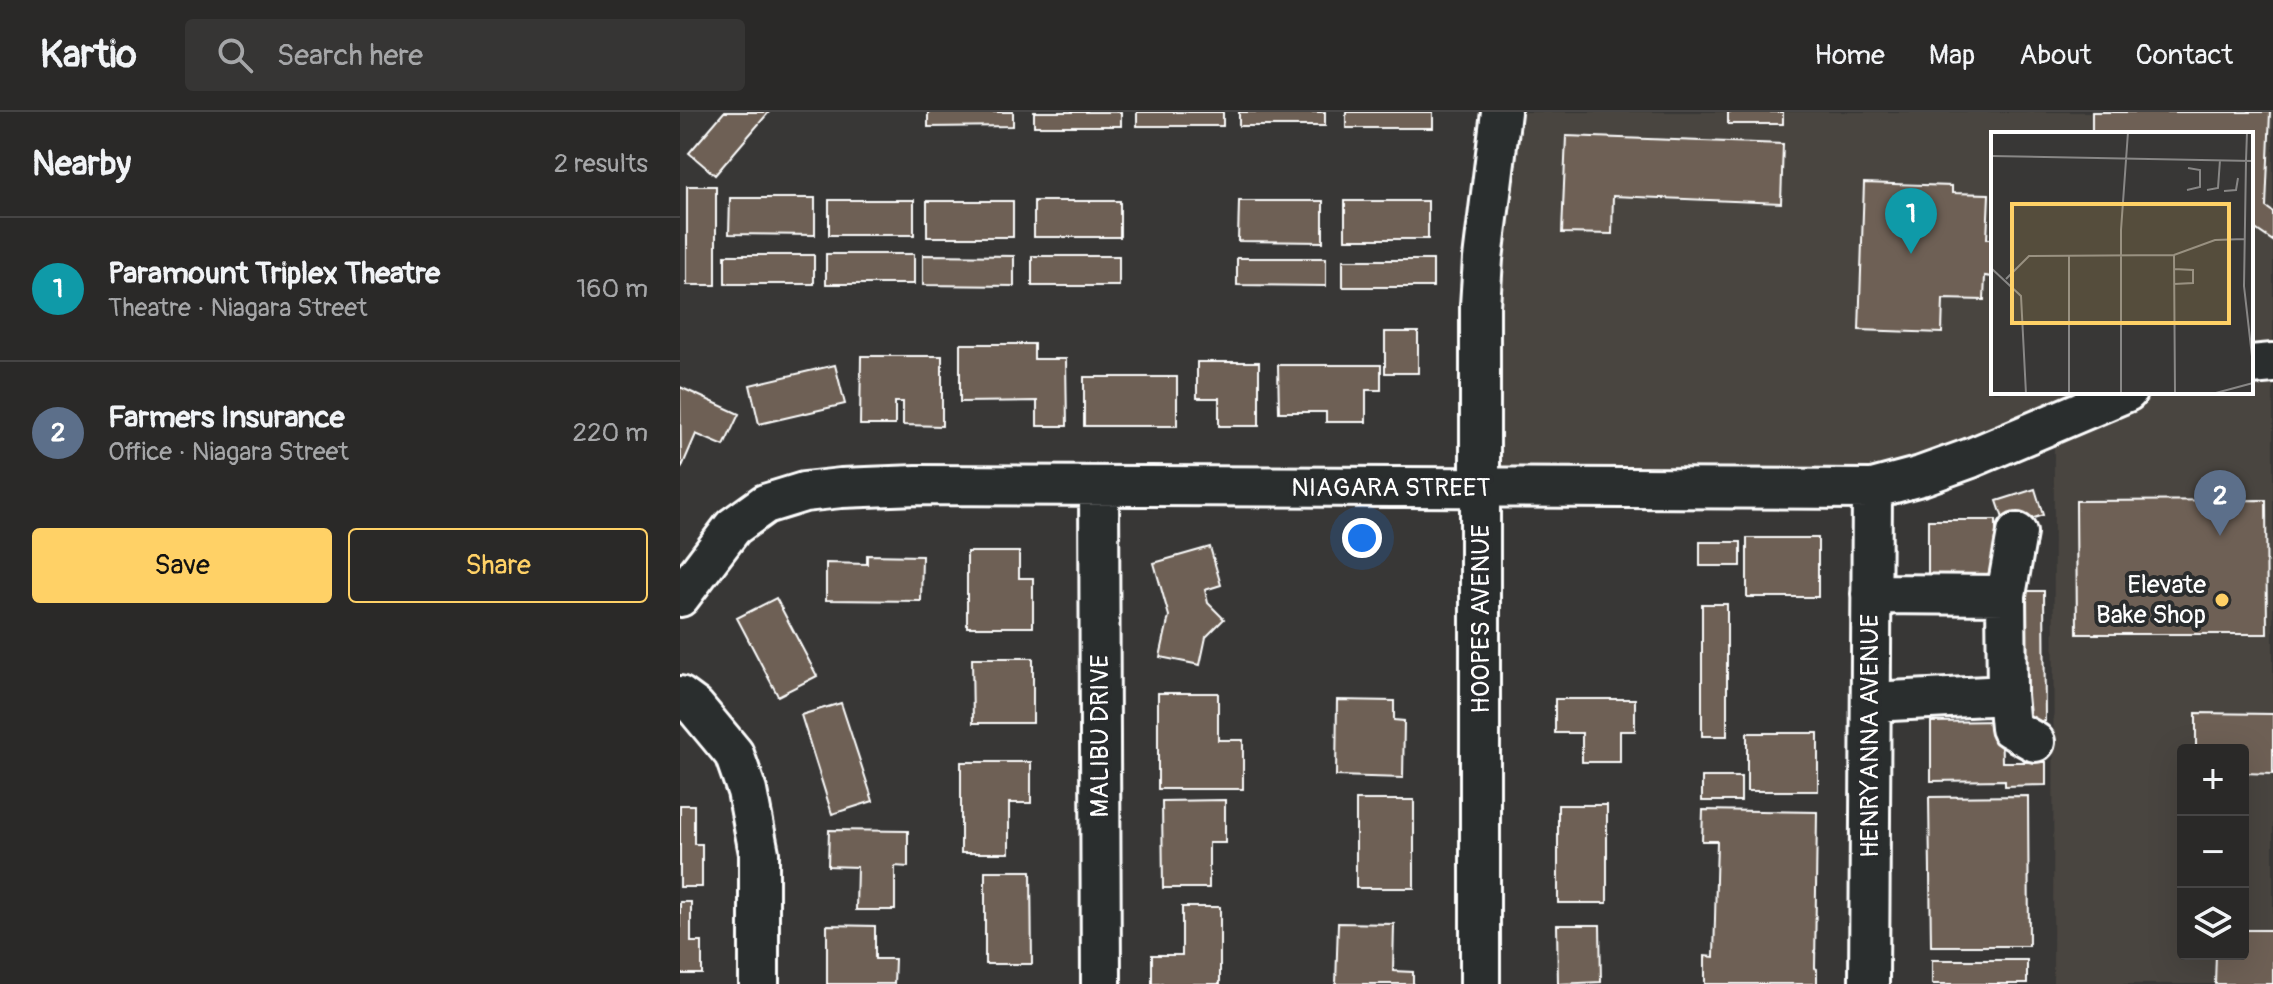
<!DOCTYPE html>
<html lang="en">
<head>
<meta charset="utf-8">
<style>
  :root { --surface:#2a2928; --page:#363534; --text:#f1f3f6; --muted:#a5a6a8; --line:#464545; --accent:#ffd166 }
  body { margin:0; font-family:Pangolin,sans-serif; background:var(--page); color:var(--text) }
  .controls { position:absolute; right:24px; bottom:24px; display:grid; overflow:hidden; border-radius:8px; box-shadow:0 8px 32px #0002 }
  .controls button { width:72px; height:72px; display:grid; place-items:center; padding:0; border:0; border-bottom:2px solid var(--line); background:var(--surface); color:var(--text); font:40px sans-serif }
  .you { position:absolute; left:682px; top:426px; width:28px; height:28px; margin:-20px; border:6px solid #fff; border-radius:50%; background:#1a73e8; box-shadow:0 0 0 12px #1a73e833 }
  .badge { display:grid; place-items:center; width:52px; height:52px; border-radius:50%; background:var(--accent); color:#fff; font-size:26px; font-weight:700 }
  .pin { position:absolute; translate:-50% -66px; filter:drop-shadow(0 2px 4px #0008) }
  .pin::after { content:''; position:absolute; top:42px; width:28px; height:24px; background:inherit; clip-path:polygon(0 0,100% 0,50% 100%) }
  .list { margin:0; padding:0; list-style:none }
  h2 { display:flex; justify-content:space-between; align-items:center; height:104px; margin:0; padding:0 32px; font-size:34px }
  h2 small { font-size:26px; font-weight:400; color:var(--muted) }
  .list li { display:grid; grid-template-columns:52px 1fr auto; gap:24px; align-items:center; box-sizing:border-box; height:144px; padding:0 32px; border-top:2px solid var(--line) }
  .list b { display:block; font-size:30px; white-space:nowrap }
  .list p { margin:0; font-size:26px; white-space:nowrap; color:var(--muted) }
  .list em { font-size:26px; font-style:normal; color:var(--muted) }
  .actions { display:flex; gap:16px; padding:24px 32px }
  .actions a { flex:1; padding:18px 0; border:2px solid var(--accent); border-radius:8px; text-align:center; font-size:28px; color:var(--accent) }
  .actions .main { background:var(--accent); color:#111 }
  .icon { flex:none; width:44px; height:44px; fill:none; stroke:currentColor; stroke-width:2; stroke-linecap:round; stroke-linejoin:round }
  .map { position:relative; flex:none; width:1593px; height:872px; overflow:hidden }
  header { display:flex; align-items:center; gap:48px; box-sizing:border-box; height:112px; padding:0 40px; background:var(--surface); border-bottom:2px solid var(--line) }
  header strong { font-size:38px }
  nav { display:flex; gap:44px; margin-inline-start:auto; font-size:28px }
  .search { width:560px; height:72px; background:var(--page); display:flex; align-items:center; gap:20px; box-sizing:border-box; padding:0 28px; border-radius:8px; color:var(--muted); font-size:30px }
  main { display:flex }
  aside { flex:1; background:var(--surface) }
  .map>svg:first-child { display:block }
</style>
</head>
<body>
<header>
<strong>Kartio</strong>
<div class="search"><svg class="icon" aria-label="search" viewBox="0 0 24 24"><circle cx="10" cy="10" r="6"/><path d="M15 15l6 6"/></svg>Search here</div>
<nav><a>Home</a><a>Map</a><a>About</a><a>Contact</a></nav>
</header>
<main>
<aside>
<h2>Nearby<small>2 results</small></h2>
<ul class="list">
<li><span class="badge" style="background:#0f9aa8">1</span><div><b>Paramount Triplex Theatre</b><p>Theatre · Niagara Street</p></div><em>160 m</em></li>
<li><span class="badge" style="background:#5c6f8a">2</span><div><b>Farmers Insurance</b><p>Office · Niagara Street</p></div><em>220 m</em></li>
</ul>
<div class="actions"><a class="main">Save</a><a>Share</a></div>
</aside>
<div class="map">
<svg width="1593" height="872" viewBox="0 0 1593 872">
  <rect width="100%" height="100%" fill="#383736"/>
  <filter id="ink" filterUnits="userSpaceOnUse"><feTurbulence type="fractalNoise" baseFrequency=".0125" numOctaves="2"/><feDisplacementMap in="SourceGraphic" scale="16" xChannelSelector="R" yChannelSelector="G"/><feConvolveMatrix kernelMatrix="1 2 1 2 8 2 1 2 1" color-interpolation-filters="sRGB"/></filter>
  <g filter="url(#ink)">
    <!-- built -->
    <path fill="#48443f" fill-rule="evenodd" d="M821 0H1593V872H1373L1374 311 1241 364 801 376ZM1313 22H1571V280H1313ZM1503 638H1563V842H1503Z"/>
    <!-- building -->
    <path fill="#6e6154" stroke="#fff" stroke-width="2" d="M44 0H89L35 63 9 41Z
      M248 0H333V14L248 15Z
      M354 0H441V14H354Z
      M457 0H543V14H457Z
      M559 0H645V14H559Z
      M666 0H753V16H666Z
      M1048 0H1103V12H1048Z
      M1412 0H1590L1586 95 1593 100V129L1571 114V22H1412Z
      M886 24 1103 32 1101 91 933 84 932 122 882 121Z
      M1184 71 1272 74V81L1309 82 1307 127H1313V165L1305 164 1304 188 1263 187 1262 221 1179 218Z
      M7 74H36V173H7Z
      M50 86H135V123L49 122Z
      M149 88H234V123H149Z
      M247 89H333V125H247Z
      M354 89H440V125H354Z
      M559 89H643V130L558 129Z
      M665 89H748V127H665Z
      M146 142H234V172H146Z
      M45 143H134V172H45Z
      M243 143 334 144V174L243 173Z
      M352 144H439V174H352Z
      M557 146H646V174L557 173Z
      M663 148H753V175H663Z
      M705 220H738V261H705Z
      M280 232H354V247H386L387 314H357V289L280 290Z
      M181 244H262V314L223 313V290H215V313H180Z
      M517 250H579V314H539V286H517Z
      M155 253 165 292 79 312 70 273Z
      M598 253H701V278H686V310H646V300H599Z
      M404 265H497V314H404Z
      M0 275 59 302 44 334 16 322 1 357Z
      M1355 377 1363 403 1326 415 1317 389Z
      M1586 388 1587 522H1397L1396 389Z
      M1248 408H1316V469L1248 470Z
      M1067 426H1138V485H1067Z
      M1020 430H1061V454H1020Z
      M530 435 541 473 525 478 528 491 544 507 526 525 520 553 480 545 489 504 474 451Z
      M287 440H339V466H353V515H287Z
      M187 443 242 444 241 489 146 488V451L187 452Z
      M1338 479H1364L1365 609 1339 610Z
      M96 486 137 564 98 584 57 506Z
      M1022 492H1047V624H1022Z
      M292 546H353V611H293Z
      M478 581H538V628H563V677H478Z
      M875 587H955V619H940V650H902V621H875Z
      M657 588 714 589V608L724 609 723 666 656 664Z
      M161 591 193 689 152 702 121 603Z
      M1516 601 1593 602V662L1563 661V638H1516Z
      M1321 609 1322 650H1366V673L1325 674V668L1251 669V610Z
      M1067 621H1138V679H1067Z
      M281 650H351V691H329V741H281Z
      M1022 665H1061V689H1022Z
      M1348 684 1349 834H1251L1249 685Z
      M545 688V731H529V776H483L482 689Z
      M676 688H734V776H676Z
      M0 693H14V732H22V775H0Z
      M878 693H927V791H878Z
      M1023 698 1137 700 1135 856 1137 857V872H1025V844L1034 845 1037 729H1022Z
      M149 718 228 719V755L215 754V798H176L177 755 148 754Z
      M305 759H351L352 852H305Z
      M0 790H11V830H22V862H0Z
      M502 795H540V872H472V843H502Z
      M658 811 714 812 713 859 733 860V872H656Z
      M147 813 195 814V847H215L214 872H147Z
      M877 813H920L921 870 878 872Z
      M1563 818H1593V872H1535L1536 842H1563Z
      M1252 848H1347V872H1252Z"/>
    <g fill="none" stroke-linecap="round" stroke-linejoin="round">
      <!-- minor casing -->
      <g stroke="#fff" stroke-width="44">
        <path id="minor" d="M1571 253 1593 251
          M419 375 421 872
          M1326 483 1337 421
          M0 485 53 415 85 392 124 380 161 376 237 373 1192 377 1241 364 1291 346 1447 280
          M1327 583 1330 616 1355 630
          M0 584 15 595 54 642 67 679 79 741V872
          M1191 590 1327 583 1326 483 1191 482
          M800 872V194L803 147 821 0
          M1189 872 1192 377"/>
      </g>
      <!-- minor -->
      <use href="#minor" stroke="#2a2d2e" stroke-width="38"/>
    </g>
  </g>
  <!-- markers -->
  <circle fill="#ffd166" stroke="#2a2d2e" stroke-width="3" cx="1542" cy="488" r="8"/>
  <g text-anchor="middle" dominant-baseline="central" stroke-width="8" stroke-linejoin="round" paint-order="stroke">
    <!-- street labels -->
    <g font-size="26" fill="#fff" stroke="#2a2d2e">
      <text x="711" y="376">NIAGARA STREET</text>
      <text transform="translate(801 507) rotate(-90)">HOOPES AVENUE</text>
      <text transform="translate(420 624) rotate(-90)">MALIBU DRIVE</text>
      <text transform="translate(1190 624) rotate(-90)">HENRYANNA AVENUE</text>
    </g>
    <!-- poi labels -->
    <g font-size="26" fill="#fff" stroke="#2a2d2e" text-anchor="end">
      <text x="1526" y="473">Elevate<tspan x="1526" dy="30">Bake Shop</tspan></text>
    </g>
  </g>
  <!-- overview -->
  <g transform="translate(1311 20)">
    <rect width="262" height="262" fill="#383736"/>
    <path fill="none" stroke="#888786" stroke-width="2" d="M0 24 262 29M255 29 256 0M255 29 253 154 262 233M196 58 209 55V38L197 36M216 58 227 56 229 28M233 59 245 58 247 46M262 97V135M78 123V262M183 123 184 262M0 136 30 164 35 262M15 147 38 124 183 123 224 108 253 107M183 152 202 151V138L183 137M130 262V98L137 0M221 262 262 251"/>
    <path fill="#ffd166" fill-opacity="0.15" stroke="#ffd166" stroke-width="4" d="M21 72H238V191H21Z"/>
    <rect width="262" height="262" fill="none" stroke="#fff" stroke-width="4"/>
  </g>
</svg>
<div class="controls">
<button>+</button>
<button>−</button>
<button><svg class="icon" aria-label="layers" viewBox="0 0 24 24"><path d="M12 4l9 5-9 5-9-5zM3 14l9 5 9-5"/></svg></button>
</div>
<div class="you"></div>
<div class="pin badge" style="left:1231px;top:142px;background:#0f9aa8">1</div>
<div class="pin badge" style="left:1540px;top:424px;background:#5c6f8a">2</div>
</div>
</main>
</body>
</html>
